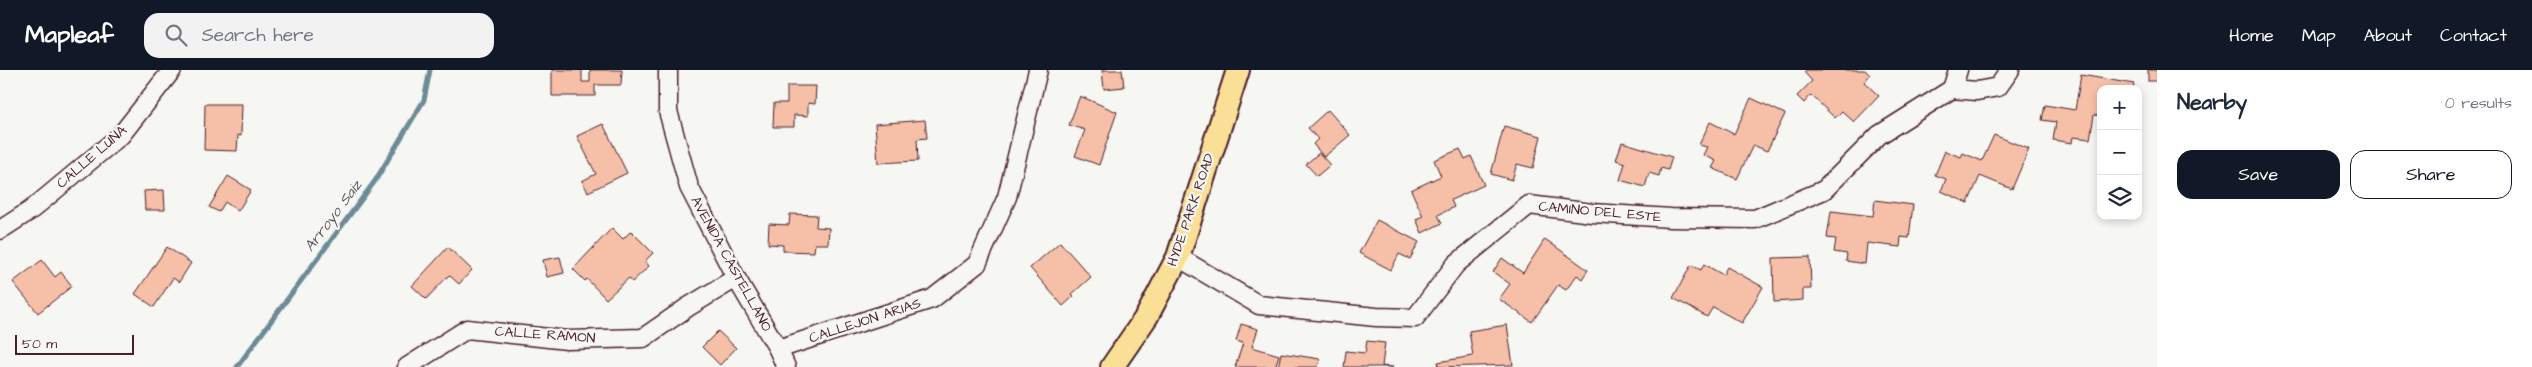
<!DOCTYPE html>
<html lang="en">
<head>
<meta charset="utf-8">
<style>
	:root { --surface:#fff; --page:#f2f2f3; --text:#1f2937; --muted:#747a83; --line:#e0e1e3; --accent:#111827 }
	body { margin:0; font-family:"Architects Daughter",sans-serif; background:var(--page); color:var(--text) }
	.controls { position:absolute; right:15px; top:15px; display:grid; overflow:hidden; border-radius:10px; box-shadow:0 2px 8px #0003 }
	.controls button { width:45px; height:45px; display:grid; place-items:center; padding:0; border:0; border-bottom:1px solid var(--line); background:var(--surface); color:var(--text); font:25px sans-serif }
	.scale { position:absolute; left:15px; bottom:12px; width:119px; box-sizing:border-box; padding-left:5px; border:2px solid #4a1f2b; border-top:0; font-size:14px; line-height:18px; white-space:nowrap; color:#4a1f2b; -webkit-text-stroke:4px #f6f6f2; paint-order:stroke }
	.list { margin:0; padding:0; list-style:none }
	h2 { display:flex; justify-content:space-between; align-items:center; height:65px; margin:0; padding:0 20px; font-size:21px }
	h2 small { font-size:16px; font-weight:400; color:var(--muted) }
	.actions { display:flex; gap:10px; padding:15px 20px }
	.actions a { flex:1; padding:11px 0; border:1px solid var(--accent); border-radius:15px; text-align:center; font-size:18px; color:var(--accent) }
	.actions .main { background:var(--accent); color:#fff }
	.icon { flex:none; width:28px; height:28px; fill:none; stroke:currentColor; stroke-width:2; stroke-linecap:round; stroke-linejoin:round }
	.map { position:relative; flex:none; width:2157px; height:297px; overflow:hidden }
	header { display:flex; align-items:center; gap:30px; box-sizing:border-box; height:70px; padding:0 25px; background:var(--accent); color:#fff }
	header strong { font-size:24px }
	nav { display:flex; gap:28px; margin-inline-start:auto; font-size:18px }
	.search { width:350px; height:45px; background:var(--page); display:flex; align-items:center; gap:12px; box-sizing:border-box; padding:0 18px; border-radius:15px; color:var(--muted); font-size:19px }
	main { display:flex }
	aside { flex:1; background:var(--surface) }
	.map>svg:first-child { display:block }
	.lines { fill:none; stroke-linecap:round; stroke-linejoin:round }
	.stream { stroke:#6c8b97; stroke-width:5 }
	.building { fill:#f5c0a7; stroke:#4a1f2b }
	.minor-casing { stroke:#4a1f2b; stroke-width:21 }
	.major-casing { stroke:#4a1f2b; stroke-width:26 }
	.minor { stroke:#f6f6f2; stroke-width:18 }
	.major { stroke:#fadf96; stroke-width:22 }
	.labels { text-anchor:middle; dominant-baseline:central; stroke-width:4.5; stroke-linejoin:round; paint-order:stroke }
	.street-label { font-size:14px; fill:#4a1f2b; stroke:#f6f6f2 }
	.water-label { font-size:15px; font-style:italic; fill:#5b5561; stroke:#f6f6f2 }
</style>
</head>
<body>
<header>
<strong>Mapleaf</strong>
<div class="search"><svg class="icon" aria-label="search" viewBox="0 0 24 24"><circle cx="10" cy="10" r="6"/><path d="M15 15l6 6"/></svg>Search here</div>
<nav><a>Home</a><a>Map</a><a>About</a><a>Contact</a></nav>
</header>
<main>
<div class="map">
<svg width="2157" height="297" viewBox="0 0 2157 297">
	<rect width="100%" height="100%" fill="#f6f6f2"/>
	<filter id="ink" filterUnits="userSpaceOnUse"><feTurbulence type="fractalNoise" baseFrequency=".02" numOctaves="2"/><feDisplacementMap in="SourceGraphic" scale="10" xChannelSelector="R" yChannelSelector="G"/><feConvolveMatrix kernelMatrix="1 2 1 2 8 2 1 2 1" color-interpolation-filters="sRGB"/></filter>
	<g filter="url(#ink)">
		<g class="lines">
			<polyline class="stream" points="237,297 375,111 424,30 430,0"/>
		</g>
		<g class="building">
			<polygon points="552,0 582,0 582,12 590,12 590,0 622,0 621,15 595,15 595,26 552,26"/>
			<polygon points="1102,0 1122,0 1124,17 1104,19"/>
			<polygon points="1806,0 1865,0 1870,5 1864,12 1879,26 1854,52 1842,41 1835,48 1811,25 1804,33 1797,26 1812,11 1804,2"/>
			<rect x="2148" y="0" width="9" height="11"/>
			<polygon points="2081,5 2134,14 2133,19 2101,19 2101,46 2094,45 2090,69 2073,67 2072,73 2053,70 2056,52 2042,50 2045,35 2075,40"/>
			<polygon points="787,16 816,16 815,34 808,33 808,46 794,45 794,57 773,57 774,33 787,33"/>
			<polygon points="1080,26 1117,42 1099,95 1075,86 1085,60 1069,55"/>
			<polygon points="1751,28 1785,44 1767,81 1753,75 1737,109 1712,98 1716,91 1703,85 1707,77 1699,75 1710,52 1734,64"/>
			<polygon points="205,34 242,34 241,66 238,65 237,81 204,80"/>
			<polygon points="1328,40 1350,65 1324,87 1313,74 1318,69 1308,58"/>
			<polygon points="925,50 927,68 917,69 918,91 878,93 875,54"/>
			<polygon points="603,54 627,103 588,122 582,111 596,104 577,66"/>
			<polygon points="1504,56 1541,66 1533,98 1517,94 1512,110 1491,104"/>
			<polygon points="1994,65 2029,79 2012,119 1980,106 1968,133 1941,121 1946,109 1935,105 1945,81 1961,87 1963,83 1982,91"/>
			<polygon points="1622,72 1672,87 1668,100 1661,98 1659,106 1649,103 1645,117 1620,110 1625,93 1616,90"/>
			<polygon points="1460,79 1465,89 1471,86 1484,115 1451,130 1454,137 1438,145 1442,153 1422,163 1416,149 1423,146 1411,120 1441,106 1434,90"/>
			<polygon points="1319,83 1330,95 1317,106 1306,94"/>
			<polygon points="228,106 251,120 238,141 225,132 219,142 209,137"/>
			<polygon points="164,120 165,140 145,140 144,121"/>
			<polygon points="1875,130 1913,135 1909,168 1901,167 1900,177 1867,173 1865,194 1846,191 1847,184 1834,182 1836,169 1827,168 1831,141 1873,146"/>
			<polygon points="790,144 817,145 816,157 829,158 828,174 815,174 814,182 783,181 783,175 768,174 769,154 789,155"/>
			<polygon points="1377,150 1419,172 1410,189 1399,184 1391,200 1359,183"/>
			<polygon points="612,158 623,169 631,161 653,183 645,191 649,196 632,212 629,208 606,229 587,209 585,211 573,199"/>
			<polygon points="1545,169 1588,200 1582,209 1577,205 1566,220 1558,215 1532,252 1499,229 1510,214 1493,202 1502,188 1523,203"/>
			<polygon points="1060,172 1091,207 1072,224 1074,226 1063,236 1030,198"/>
			<polygon points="167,177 191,193 179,212 173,208 154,237 135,224"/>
			<polygon points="448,177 472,200 459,214 449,205 426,229 412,216"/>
			<polygon points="560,187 564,203 547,207 543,190"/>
			<polygon points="1810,187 1811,219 1803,219 1803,230 1774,232 1773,188"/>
			<polygon points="42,190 55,207 61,202 72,216 38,243 13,212"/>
			<polygon points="1704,194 1723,205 1727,197 1763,217 1742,253 1713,237 1707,247 1673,228 1691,195 1701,200"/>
			<polygon points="1241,254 1258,259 1252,277 1279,285 1275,297 1235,297 1243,273 1236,271"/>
			<polygon points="1507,255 1513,295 1439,297 1438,292 1473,286 1469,261"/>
			<polygon points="718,261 736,278 720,295 702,277"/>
			<polygon points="1367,271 1385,273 1382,296 1393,297 1344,297 1346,281 1365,283"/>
			<polygon points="1281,283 1320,289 1318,297 1278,297"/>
		</g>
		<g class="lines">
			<g class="minor-casing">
				<g id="minor">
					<polyline points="668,0 668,41 689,117 736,208 778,279 786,297"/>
					<polyline points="1952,19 1958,0"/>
					<polyline points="0,160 31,140 121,65 172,0"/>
					<polyline points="1178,187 1259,235 1376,247 1415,248 1456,194 1529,135 1592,143 1671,148 1755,149 1824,120 1879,65 1952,19 1977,21 1998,17 2010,0"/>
					<polyline points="778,279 932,229 977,194 1007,127 1038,0"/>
					<polyline points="407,297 467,259 567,270 643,268 688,237 736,208"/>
				</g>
			</g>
			<g class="major-casing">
				<polyline id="major" points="1112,297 1147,246 1178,187 1238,0"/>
			</g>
			<use href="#minor" class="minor"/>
			<use href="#major" class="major"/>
		</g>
	</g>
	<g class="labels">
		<g class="street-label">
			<text transform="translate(92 87) rotate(-41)">CALLE LUNA</text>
			<text transform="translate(1191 140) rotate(-71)">HYDE PARK ROAD</text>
			<text transform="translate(1600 142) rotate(5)">CAMINO DEL ESTE</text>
			<text transform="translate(731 194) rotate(61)">AVENIDA CASTELLANO</text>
			<text transform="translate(865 251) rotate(-18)">CALLEJON ARIAS</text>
			<text transform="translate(545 265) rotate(4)">CALLE RAMON</text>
		</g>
		<g class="water-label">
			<text transform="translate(333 146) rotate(-53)">Arroyo Saiz</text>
		</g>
	</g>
</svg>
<div class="controls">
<button>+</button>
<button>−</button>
<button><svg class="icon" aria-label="layers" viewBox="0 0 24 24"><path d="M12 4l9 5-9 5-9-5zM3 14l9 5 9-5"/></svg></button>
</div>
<div class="scale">50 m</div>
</div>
<aside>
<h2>Nearby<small>0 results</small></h2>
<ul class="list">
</ul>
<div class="actions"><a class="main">Save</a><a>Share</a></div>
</aside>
</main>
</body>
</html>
